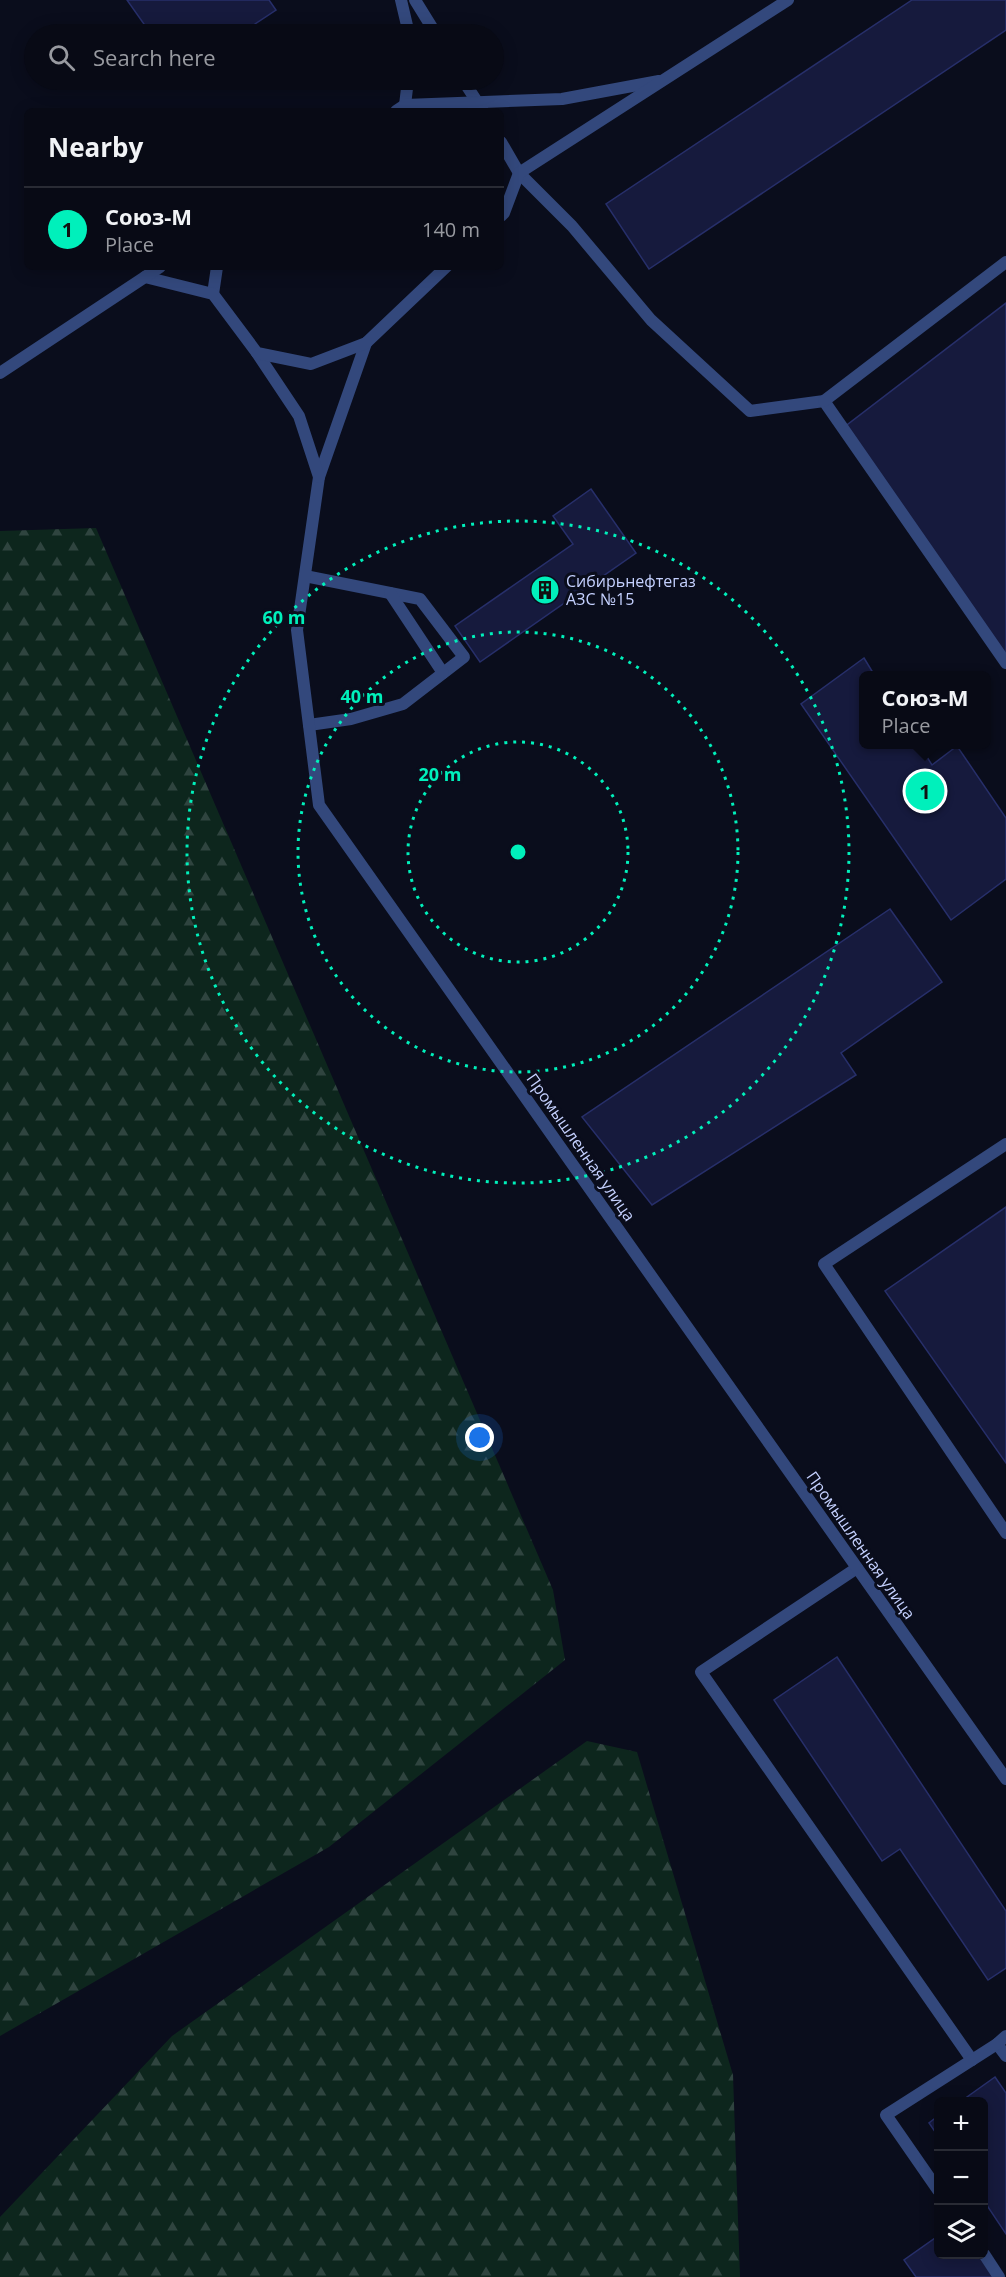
<!DOCTYPE html>
<html lang="en">
<head>
<meta charset="utf-8">
<style>
	:root { --surface:#080a15; --page:#11131e; --text:#f1f3f6; --muted:#989aa0; --line:#292b34; --accent:#00f0bb }
	body { margin:0; font-family:"Open Sans",sans-serif; background:var(--page); color:var(--text) }
	.controls { position:absolute; right:18px; bottom:18px; display:grid; overflow:hidden; border-radius:9px; box-shadow:0 3px 15px #0003 }
	.controls button { width:54px; height:54px; display:grid; place-items:center; padding:0; border:0; border-bottom:2px solid var(--line); background:var(--surface); color:var(--text); font:30px sans-serif }
	.you { position:absolute; left:480px; top:1438px; width:21px; height:21px; margin:-15px; border:4px solid #fff; border-radius:50%; background:#1a73e8; box-shadow:0 0 0 9px #1a73e833 }
	.badge { display:grid; place-items:center; width:39px; height:39px; border-radius:50%; background:var(--accent); color:#111; font-size:20px; font-weight:700 }
	.pin { position:absolute; translate:-50% -50%; border:3px solid #fff; box-shadow:0 2px 6px #0006 }
	.popup { position:absolute; left:859px; top:671px; width:132px; height:78px; box-sizing:border-box; display:grid; place-content:center; border-radius:9px; background:var(--surface); filter:drop-shadow(0 2px 4px #0005); font-size:20px; white-space:nowrap; color:var(--muted) }
	.popup b { font-size:22px; color:var(--text) }
	.popup::after { content:''; position:absolute; left:50%; top:100%; margin-left:-12px; border:12px solid transparent; border-top-color:var(--surface) }
	.list { margin:0; padding:0; list-style:none }
	h2 { display:flex; justify-content:space-between; align-items:center; height:78px; margin:0; padding:0 24px; font-size:26px }
	h2 small { font-size:20px; font-weight:400; color:var(--muted) }
	.list li { display:grid; grid-template-columns:39px 1fr auto; gap:18px; align-items:center; box-sizing:border-box; height:84px; padding:0 24px; border-top:2px solid var(--line) }
	.list b { display:block; font-size:22px; white-space:nowrap }
	.list p { margin:0; font-size:20px; white-space:nowrap; color:var(--muted) }
	.list em { font-size:20px; font-style:normal; color:var(--muted) }
	.icon { flex:none; width:33px; height:33px; fill:none; stroke:currentColor; stroke-width:2; stroke-linecap:round; stroke-linejoin:round }
	.map { position:relative; flex:none; width:1006px; height:2277px; overflow:hidden }
	.search { position:absolute; background:var(--surface); box-shadow:0 3px 15px #0003; left:24px; top:24px; width:480px; height:66px; display:flex; align-items:center; gap:15px; box-sizing:border-box; padding:0 21px; border-radius:33px; color:var(--muted); font-size:22px }
	.panel { position:absolute; background:var(--surface); box-shadow:0 3px 15px #0003; left:24px; top:108px; width:480px; height:162px; border-radius:9px }
	.map>svg:first-child { display:block }
	.forest { fill:url(#forest-firs) }
	.building { fill:#161a3d; stroke:#272f6a; stroke-width:1.5 }
	.lines { fill:none; stroke-linecap:round; stroke-linejoin:round }
	.service { stroke:#33487c; stroke-width:12 }
	.minor { stroke:#33487c; stroke-width:12 }
	.tertiary { stroke:#33487c; stroke-width:12 }
	.ring { fill:none; stroke:#00f0bb; stroke-width:3; stroke-dasharray:3 6 }
	.labels { text-anchor:middle; dominant-baseline:central; stroke-width:6; stroke-linejoin:round; paint-order:stroke }
	.poi-label { font-size:16px; fill:#c5d1ff; stroke:#0a0d1c; text-anchor:start }
	.street-label { font-size:16px; fill:#c5d1ff; stroke:#0a0d1c }
	.centre { fill:#00f0bb; stroke:#0a0d1c; stroke-width:3 }
	.ring-label { font-size:18px; text-anchor:middle; font-weight:bold; fill:#00f0bb; stroke:#0a0d1c; stroke-width:6; stroke-linejoin:round; paint-order:stroke }
</style>
</head>
<body>
<div class="map">
<svg width="1006" height="2277" viewBox="0 0 1006 2277">
	<defs>
		<pattern id="forest-firs" width="22" height="20" patternUnits="userSpaceOnUse" patternTransform="scale(1.5)"><rect width="22" height="20" fill="#0d261d"/><path d="M5 1l3.5 6h-7zM16 11l3.5 6h-7z" fill="#2f443f"/></pattern>
	</defs>
	<rect width="100%" height="100%" fill="#0a0d1c"/>
	<g class="forest">
		<polygon points="96,528 553,1590 565,1660 329,1847 0,2036 0,531"/>
		<polygon points="587,1741 637,1752 733,2075 740,2277 0,2277 0,2217 172,2036"/>
	</g>
	<g class="building">
		<polygon points="127,0 269,0 276,10 240,34 151,34"/>
		<polygon points="912,0 1006,0 1006,30 649,269 606,204"/>
		<polygon points="1006,303 1006,663 843,428"/>
		<polygon points="591,489 636,553 480,662 455,626 573,544 553,516"/>
		<polygon points="864,658 875,676 864,676 864,744 919,744 932,765 957,746 1006,818 1006,879 951,920 801,704"/>
		<polygon points="890,909 942,982 841,1053 856,1075 652,1205 582,1117"/>
		<polygon points="1006,1207 1006,1463 885,1291"/>
		<polygon points="837,1657 1006,1911 1006,1968 988,1980 900,1849 882,1861 774,1700"/>
		<polygon points="995,2077 1006,2093 1006,2234 984,2201 984,2102 960,2102"/>
		<polygon points="938,2116 938,2136 929,2123"/>
		<polygon points="938,2236 938,2254 978,2254 994,2277 916,2277 904,2260"/>
	</g>
	<g class="lines">
		<g class="service">
			<polyline points="519,173 572,226 651,320 750,411 824,401 1006,663"/>
			<polyline points="824,401 1006,262"/>
			<polyline points="305,576 420,599 464,657 403,704 351,719 309,725"/>
			<polyline points="390,593 443,673"/>
			<polyline points="1006,1144 824,1264 1006,1533"/>
			<polyline points="857,1568 701,1672 972,2060"/>
			<polyline points="997,2044 1006,2056"/>
			<polyline points="938,2190 886,2115 997,2044 1006,2036"/>
			<polyline points="984,2254 999,2277"/>
		</g>
		<g class="minor">
			<polyline points="401,0 409,34"/>
			<polyline points="415,0 436,34"/>
			<polyline points="463,80 483,111"/>
			<polyline points="405,105 408,80"/>
			<polyline points="501,142 519,173"/>
			<polyline points="213,294 217,267"/>
			<polyline points="366,343 319,477 297,630 319,805 1006,1779"/>
			<polyline points="257,353 299,416 319,477"/>
		</g>
		<g class="tertiary">
			<polyline points="396,111 405,105 562,99 659,81"/>
			<polyline points="501,216 504,213 519,173 788,0"/>
			<polyline points="145,277 213,294 257,353 311,364 366,343 446,267"/>
			<polyline points="0,373 160,267"/>
		</g>
	</g>
	<g class="ring">
		<circle cx="518" cy="852" r="110"/>
		<circle cx="518" cy="852" r="220"/>
		<circle cx="518" cy="852" r="331"/>
	</g>
	<defs>
		<g id="building-disc" transform="scale(1.5)"><circle r="9.5" fill="#00f0bb" stroke="#0a0d1c"/><path d="M-4-6H4V6H1V3H-1V6H-4ZM-2.5-4.3h1.7v1.8h-1.7ZM.8-4.3h1.7v1.8H.8ZM-2.5-1h1.7V.8h-1.7ZM.8-1h1.7V.8H.8Z" fill="#111"/></g>
	</defs>
	<g fill-rule="evenodd">
		<use href="#building-disc" x="545" y="590"/>
	</g>
	<g class="labels">
		<g class="poi-label">
			<text x="566" y="581">Сибирьнефтегаз<tspan x="566" dy="18">АЗС №15</tspan></text>
		</g>
		<g class="street-label">
			<text transform="translate(581 1147) rotate(55)">Промышленная улица</text>
			<text transform="translate(861 1545) rotate(55)">Промышленная улица</text>
		</g>
	</g>
	<circle cx="518" cy="852" r="9" class="centre"/>
	<g class="ring-label">
		<text x="284" y="624">60 m</text>
		<text x="362" y="703">40 m</text>
		<text x="440" y="781">20 m</text>
	</g>
</svg>
<div class="controls">
<button>+</button>
<button>−</button>
<button><svg class="icon" aria-label="layers" viewBox="0 0 24 24"><path d="M12 4l9 5-9 5-9-5zM3 14l9 5 9-5"/></svg></button>
</div>
<div class="you"></div>
<div class="pin badge" style="left:925px;top:791px">1</div>
<div class="popup"><b>Союз-М</b>Place</div>
<div class="search"><svg class="icon" aria-label="search" viewBox="0 0 24 24"><circle cx="10" cy="10" r="6"/><path d="M15 15l6 6"/></svg>Search here</div>
<section class="panel">
<h2>Nearby<small></small></h2>
<ul class="list">
<li><span class="badge">1</span><div><b>Союз-М</b><p>Place</p></div><em>140 m</em></li>
</ul>
</section>
</div>
</body>
</html>
